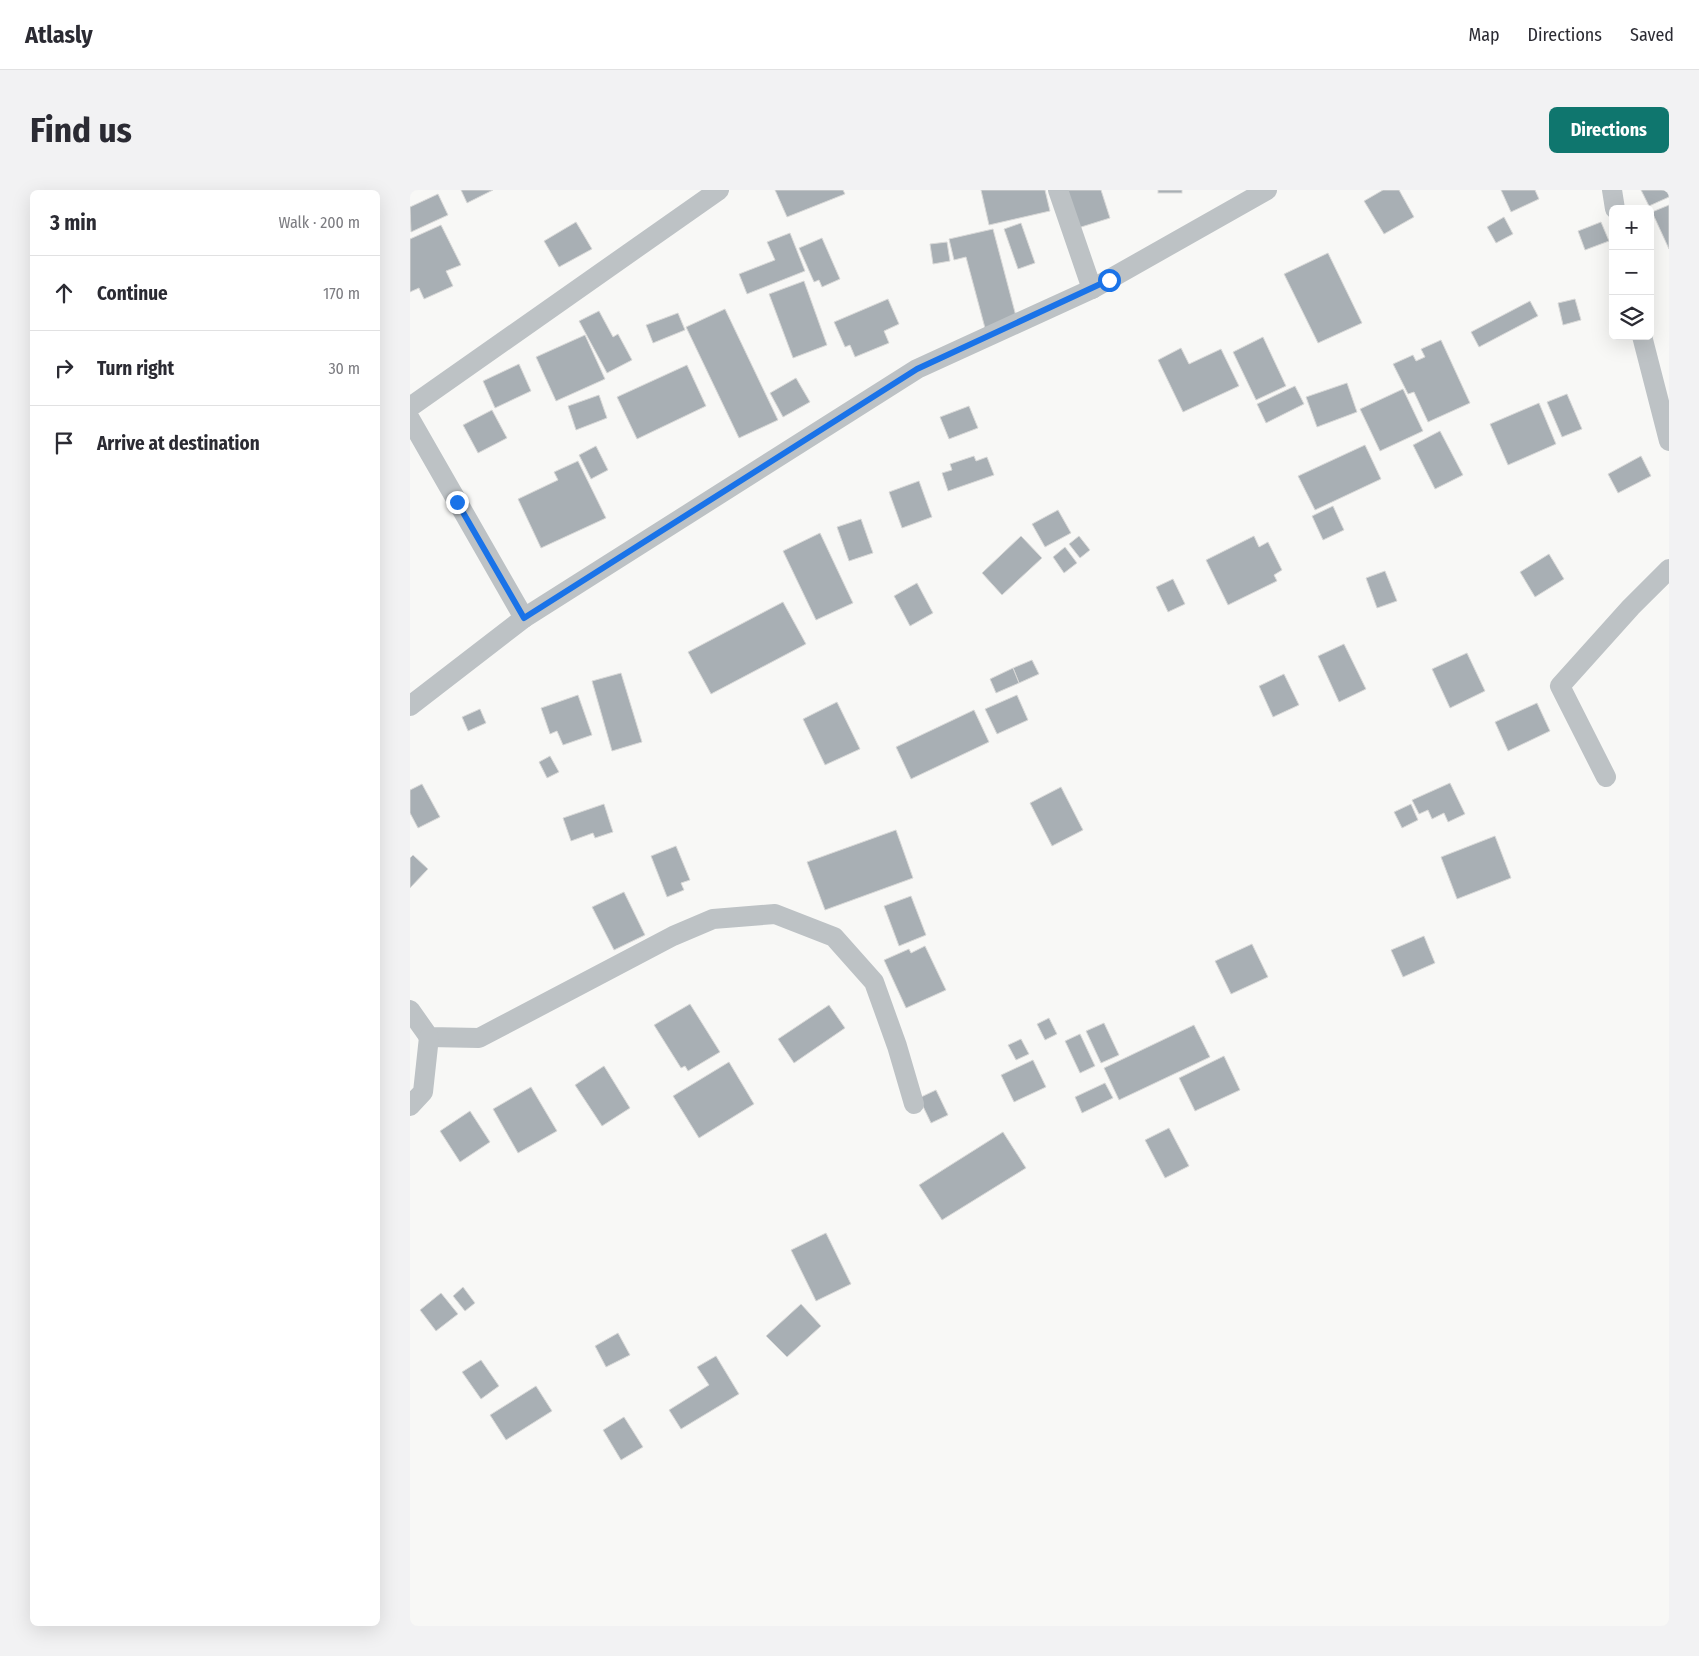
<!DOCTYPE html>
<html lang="en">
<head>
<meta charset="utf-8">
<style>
	:root { --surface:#fff; --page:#f2f2f3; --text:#2b2b33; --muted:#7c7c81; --line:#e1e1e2; --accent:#0f766e }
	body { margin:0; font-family:"Fira Sans Condensed",sans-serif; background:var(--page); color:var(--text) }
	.controls { position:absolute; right:15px; top:15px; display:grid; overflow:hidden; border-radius:8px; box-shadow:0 5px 20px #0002 }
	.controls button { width:45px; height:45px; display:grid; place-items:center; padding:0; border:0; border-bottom:1px solid var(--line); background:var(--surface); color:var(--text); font:25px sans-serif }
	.stop { position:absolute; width:15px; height:15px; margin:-11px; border:4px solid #1a73e8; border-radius:50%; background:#fff }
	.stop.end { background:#1a73e8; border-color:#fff; box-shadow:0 1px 5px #0008 }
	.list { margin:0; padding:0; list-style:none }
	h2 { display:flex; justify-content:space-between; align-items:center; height:65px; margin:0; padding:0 20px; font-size:21px }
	h2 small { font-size:16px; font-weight:400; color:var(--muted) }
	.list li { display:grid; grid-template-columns:32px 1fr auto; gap:15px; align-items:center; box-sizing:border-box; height:75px; padding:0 20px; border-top:1px solid var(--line) }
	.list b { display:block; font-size:19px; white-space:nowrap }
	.list em { font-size:16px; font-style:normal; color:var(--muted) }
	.icon { flex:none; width:28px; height:28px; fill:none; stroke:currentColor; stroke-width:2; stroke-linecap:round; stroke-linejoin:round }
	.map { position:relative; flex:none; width:1259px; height:1436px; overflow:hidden; border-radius:8px }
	header { display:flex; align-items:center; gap:30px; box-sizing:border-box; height:70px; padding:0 25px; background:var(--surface); border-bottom:1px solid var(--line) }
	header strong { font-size:24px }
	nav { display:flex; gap:28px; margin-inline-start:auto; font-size:18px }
	.intro { display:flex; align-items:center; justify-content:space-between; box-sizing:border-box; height:120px; padding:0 30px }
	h1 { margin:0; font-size:35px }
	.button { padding:12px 22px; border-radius:8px; background:var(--accent); color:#fff; font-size:18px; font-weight:700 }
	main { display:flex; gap:30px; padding:0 30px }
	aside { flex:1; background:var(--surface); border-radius:8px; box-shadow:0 5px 20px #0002 }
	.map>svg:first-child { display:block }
	.building { fill:#a8afb4; stroke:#d9d9d8 }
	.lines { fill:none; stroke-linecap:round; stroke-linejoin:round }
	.street { stroke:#bdc2c5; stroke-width:20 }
	.route { stroke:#1a73e8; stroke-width:6 }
</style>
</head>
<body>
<header>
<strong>Atlasly</strong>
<nav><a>Map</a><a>Directions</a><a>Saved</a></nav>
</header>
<div class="intro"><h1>Find us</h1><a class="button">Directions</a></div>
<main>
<aside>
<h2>3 min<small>Walk · 200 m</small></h2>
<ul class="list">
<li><svg class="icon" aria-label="ahead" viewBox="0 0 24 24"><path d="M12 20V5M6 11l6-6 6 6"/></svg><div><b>Continue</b></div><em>170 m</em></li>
<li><svg class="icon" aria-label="right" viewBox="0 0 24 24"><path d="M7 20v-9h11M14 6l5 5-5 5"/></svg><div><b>Turn right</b></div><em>30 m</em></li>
<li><svg class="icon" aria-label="arrive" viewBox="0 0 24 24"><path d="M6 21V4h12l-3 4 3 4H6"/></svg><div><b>Arrive at destination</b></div></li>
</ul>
</aside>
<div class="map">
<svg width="1259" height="1436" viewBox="0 0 1259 1436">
	<rect width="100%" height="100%" fill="#f8f8f6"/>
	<g class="building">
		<polygon points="51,0 83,0 57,13"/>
		<polygon points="365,0 433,0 435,4 377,27"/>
		<polygon points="571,0 635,0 640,21 579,35"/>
		<polygon points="655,0 691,0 700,28 668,38"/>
		<rect x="748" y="0" width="24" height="3"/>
		<polygon points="973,0 989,0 1004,27 974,44 954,11"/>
		<polygon points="1091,0 1125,0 1129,9 1101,22"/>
		<polygon points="1231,0 1259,0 1259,7 1239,16"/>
		<polygon points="28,4 38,25 1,42 0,17"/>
		<polygon points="1259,15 1259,59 1242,22"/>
		<polygon points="1094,27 1103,44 1086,53 1077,37"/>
		<polygon points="166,32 182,59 149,77 134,51"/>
		<polygon points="1191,32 1199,51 1175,60 1168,41"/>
		<polygon points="611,33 625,73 608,79 594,39"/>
		<polygon points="31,35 51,75 36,81 43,96 14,109 9,98 0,102 0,49"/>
		<polygon points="583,39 607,130 575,138 556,67 544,70 539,49"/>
		<polygon points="380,43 395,81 337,104 329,84 365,70 357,52"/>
		<polygon points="412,48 430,89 412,97 409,90 404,92 389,58"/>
		<polygon points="537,52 540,71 523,74 520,54"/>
		<polygon points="918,63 952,133 908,153 874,84"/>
		<polygon points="394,91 417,155 383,168 359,104"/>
		<polygon points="478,109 489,134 474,141 479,153 445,167 440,155 435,157 424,132"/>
		<polygon points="1165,109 1171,130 1153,135 1148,113"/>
		<polygon points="1120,111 1128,126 1069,157 1061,142"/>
		<polygon points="315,119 368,230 329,248 276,137"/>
		<polygon points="189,121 203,147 208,144 222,170 197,183 169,131"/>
		<polygon points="268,123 275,140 243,153 236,135"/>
		<polygon points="175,145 195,189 146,211 126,167"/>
		<polygon points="853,147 876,196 846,210 823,162"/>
		<polygon points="1031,150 1060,213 1018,232 1004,202 998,204 983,174 1003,165 1006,171 1015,167 1011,159"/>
		<polygon points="771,158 779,174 811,159 829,196 773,222 748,170"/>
		<polygon points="109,174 121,201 85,218 73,191"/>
		<polygon points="277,175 296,216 227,249 207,207"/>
		<polygon points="386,188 400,212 373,227 360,203"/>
		<polygon points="937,193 947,222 907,237 896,207"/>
		<polygon points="885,196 894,214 856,233 847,214"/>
		<polygon points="993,199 1013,241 970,261 950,219"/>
		<polygon points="1157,204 1172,239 1152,247 1137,212"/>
		<polygon points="189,205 197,228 166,240 158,216"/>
		<polygon points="1129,213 1146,254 1098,275 1080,234"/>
		<polygon points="559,216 568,238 539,249 530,227"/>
		<polygon points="82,220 97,248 68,263 53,235"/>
		<polygon points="1030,241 1053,285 1025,299 1003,255"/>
		<polygon points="955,255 971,289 905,320 888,286"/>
		<polygon points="186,256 198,280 181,289 169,265"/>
		<polygon points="564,266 566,271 577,267 584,285 538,301 532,283 542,280 540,274"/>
		<polygon points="1231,266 1241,286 1208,303 1198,284"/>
		<polygon points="168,271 196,328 131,358 108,309 148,290 144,282"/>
		<polygon points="509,291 522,327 492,338 479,302"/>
		<polygon points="923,316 934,340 913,350 902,326"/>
		<polygon points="648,320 661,343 635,357 622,334"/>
		<polygon points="451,329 463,363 439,371 427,337"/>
		<polygon points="410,343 443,413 406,430 373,361"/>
		<polygon points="611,346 632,368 592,405 572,383"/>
		<polygon points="669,346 680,360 670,368 659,354"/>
		<polygon points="844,346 849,357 858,352 872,380 864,385 867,391 818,415 796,370"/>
		<polygon points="655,357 667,373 654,383 643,367"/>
		<polygon points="1139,364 1154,389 1125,407 1110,382"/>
		<polygon points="975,381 987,411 967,418 956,388"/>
		<polygon points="763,389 775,414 758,422 746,397"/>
		<polygon points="507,393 523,423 500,436 484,406"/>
		<polygon points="373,412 396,454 301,504 278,462"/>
		<polygon points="934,454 956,499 929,512 908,466"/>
		<polygon points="1057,463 1075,501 1040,518 1022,479"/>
		<polygon points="622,470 629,484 609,493 603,478"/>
		<polygon points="603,478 609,493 586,503 580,489"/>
		<polygon points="211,483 232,552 202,561 182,491"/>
		<polygon points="874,484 889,515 863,527 849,496"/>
		<polygon points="168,505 182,545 153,555 147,541 140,544 131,518"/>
		<polygon points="607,505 618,530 587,544 575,519"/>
		<polygon points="427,512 450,559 415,575 393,529"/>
		<polygon points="1127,513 1140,541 1098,561 1085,532"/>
		<polygon points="70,519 76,533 58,541 52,527"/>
		<polygon points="564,520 579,552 501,589 486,557"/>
		<polygon points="140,566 149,582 137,588 129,572"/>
		<polygon points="1040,593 1055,624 1038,632 1034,623 1022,629 1018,620 1009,624 1002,610"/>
		<polygon points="12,594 30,627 8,638 0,623 0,600"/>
		<polygon points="651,597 673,640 642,656 620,613"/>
		<polygon points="194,614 203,642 185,648 183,643 161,651 153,628"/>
		<polygon points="1001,614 1008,630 992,638 984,622"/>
		<polygon points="486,640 503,688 415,720 397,672"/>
		<polygon points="1085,646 1101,688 1047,709 1031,667"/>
		<polygon points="266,656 280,690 271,693 274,700 257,707 241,666"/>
		<polygon points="3,665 18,679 0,698 0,668"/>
		<polygon points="214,702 235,745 204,760 182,717"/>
		<polygon points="501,706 516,745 489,756 474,716"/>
		<polygon points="1014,746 1025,773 993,787 981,760"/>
		<polygon points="842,754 858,787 821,804 805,771"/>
		<polygon points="515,756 536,800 496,818 474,770 499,759 501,763"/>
		<polygon points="280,814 310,862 278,881 275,876 271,878 244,835"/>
		<polygon points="419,815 435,838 384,873 368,849"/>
		<polygon points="639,828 647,844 635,850 627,834"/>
		<polygon points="694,833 709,865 691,873 676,841"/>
		<polygon points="784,835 800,867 709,910 694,878"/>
		<polygon points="670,844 685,876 670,883 655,851"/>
		<polygon points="611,849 619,864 606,870 598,855"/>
		<polygon points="814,866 830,900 785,921 769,888"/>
		<polygon points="623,870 636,897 604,912 591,885"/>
		<polygon points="319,872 344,914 289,948 263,906"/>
		<polygon points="194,876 220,918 192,936 165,895"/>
		<polygon points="695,893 703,908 672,923 665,907"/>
		<polygon points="121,897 147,941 108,963 83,919"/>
		<polygon points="526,900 538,925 521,933 509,908"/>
		<polygon points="60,921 80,952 50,972 30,941"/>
		<polygon points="759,938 779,976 755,988 735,950"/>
		<polygon points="593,942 616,978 532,1030 509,995"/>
		<polygon points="416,1043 441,1094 406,1111 381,1060"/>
		<polygon points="53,1097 65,1113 55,1121 43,1106"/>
		<polygon points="31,1103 48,1124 26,1141 10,1120"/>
		<polygon points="391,1114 411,1136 377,1167 356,1146"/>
		<polygon points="208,1143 220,1165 196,1177 185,1156"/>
		<polygon points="306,1166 329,1204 271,1239 259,1220 299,1195 287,1177"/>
		<polygon points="71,1170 89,1196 71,1209 52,1182"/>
		<polygon points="126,1196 142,1221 96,1250 80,1225"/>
		<polygon points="214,1227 233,1257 211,1270 193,1240"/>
	</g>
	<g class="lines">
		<g class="street">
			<polyline points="648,0 682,99"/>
			<polyline points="1202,0 1205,19"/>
			<polyline points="1232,146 1259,251"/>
			<polyline points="0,217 309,0"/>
			<polyline points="0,229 114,428 507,179 682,99 857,0"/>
			<polyline points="0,516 114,428"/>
			<polyline points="1196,587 1150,496 1221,417 1259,379"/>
			<polyline points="0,820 19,847 69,848 263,746 303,729 365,724 424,747 464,792 487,856 504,914"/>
			<polyline points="0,916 13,902 19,847"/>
		</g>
	</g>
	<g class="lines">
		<polyline class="route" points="47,312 114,428 507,179 699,90"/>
	</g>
</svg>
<div class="controls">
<button>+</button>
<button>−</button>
<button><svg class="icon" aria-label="layers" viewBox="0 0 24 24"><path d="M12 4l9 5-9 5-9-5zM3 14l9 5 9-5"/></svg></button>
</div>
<div class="stop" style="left:699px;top:90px"></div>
<div class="stop end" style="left:47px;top:312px"></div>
</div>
</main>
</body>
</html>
